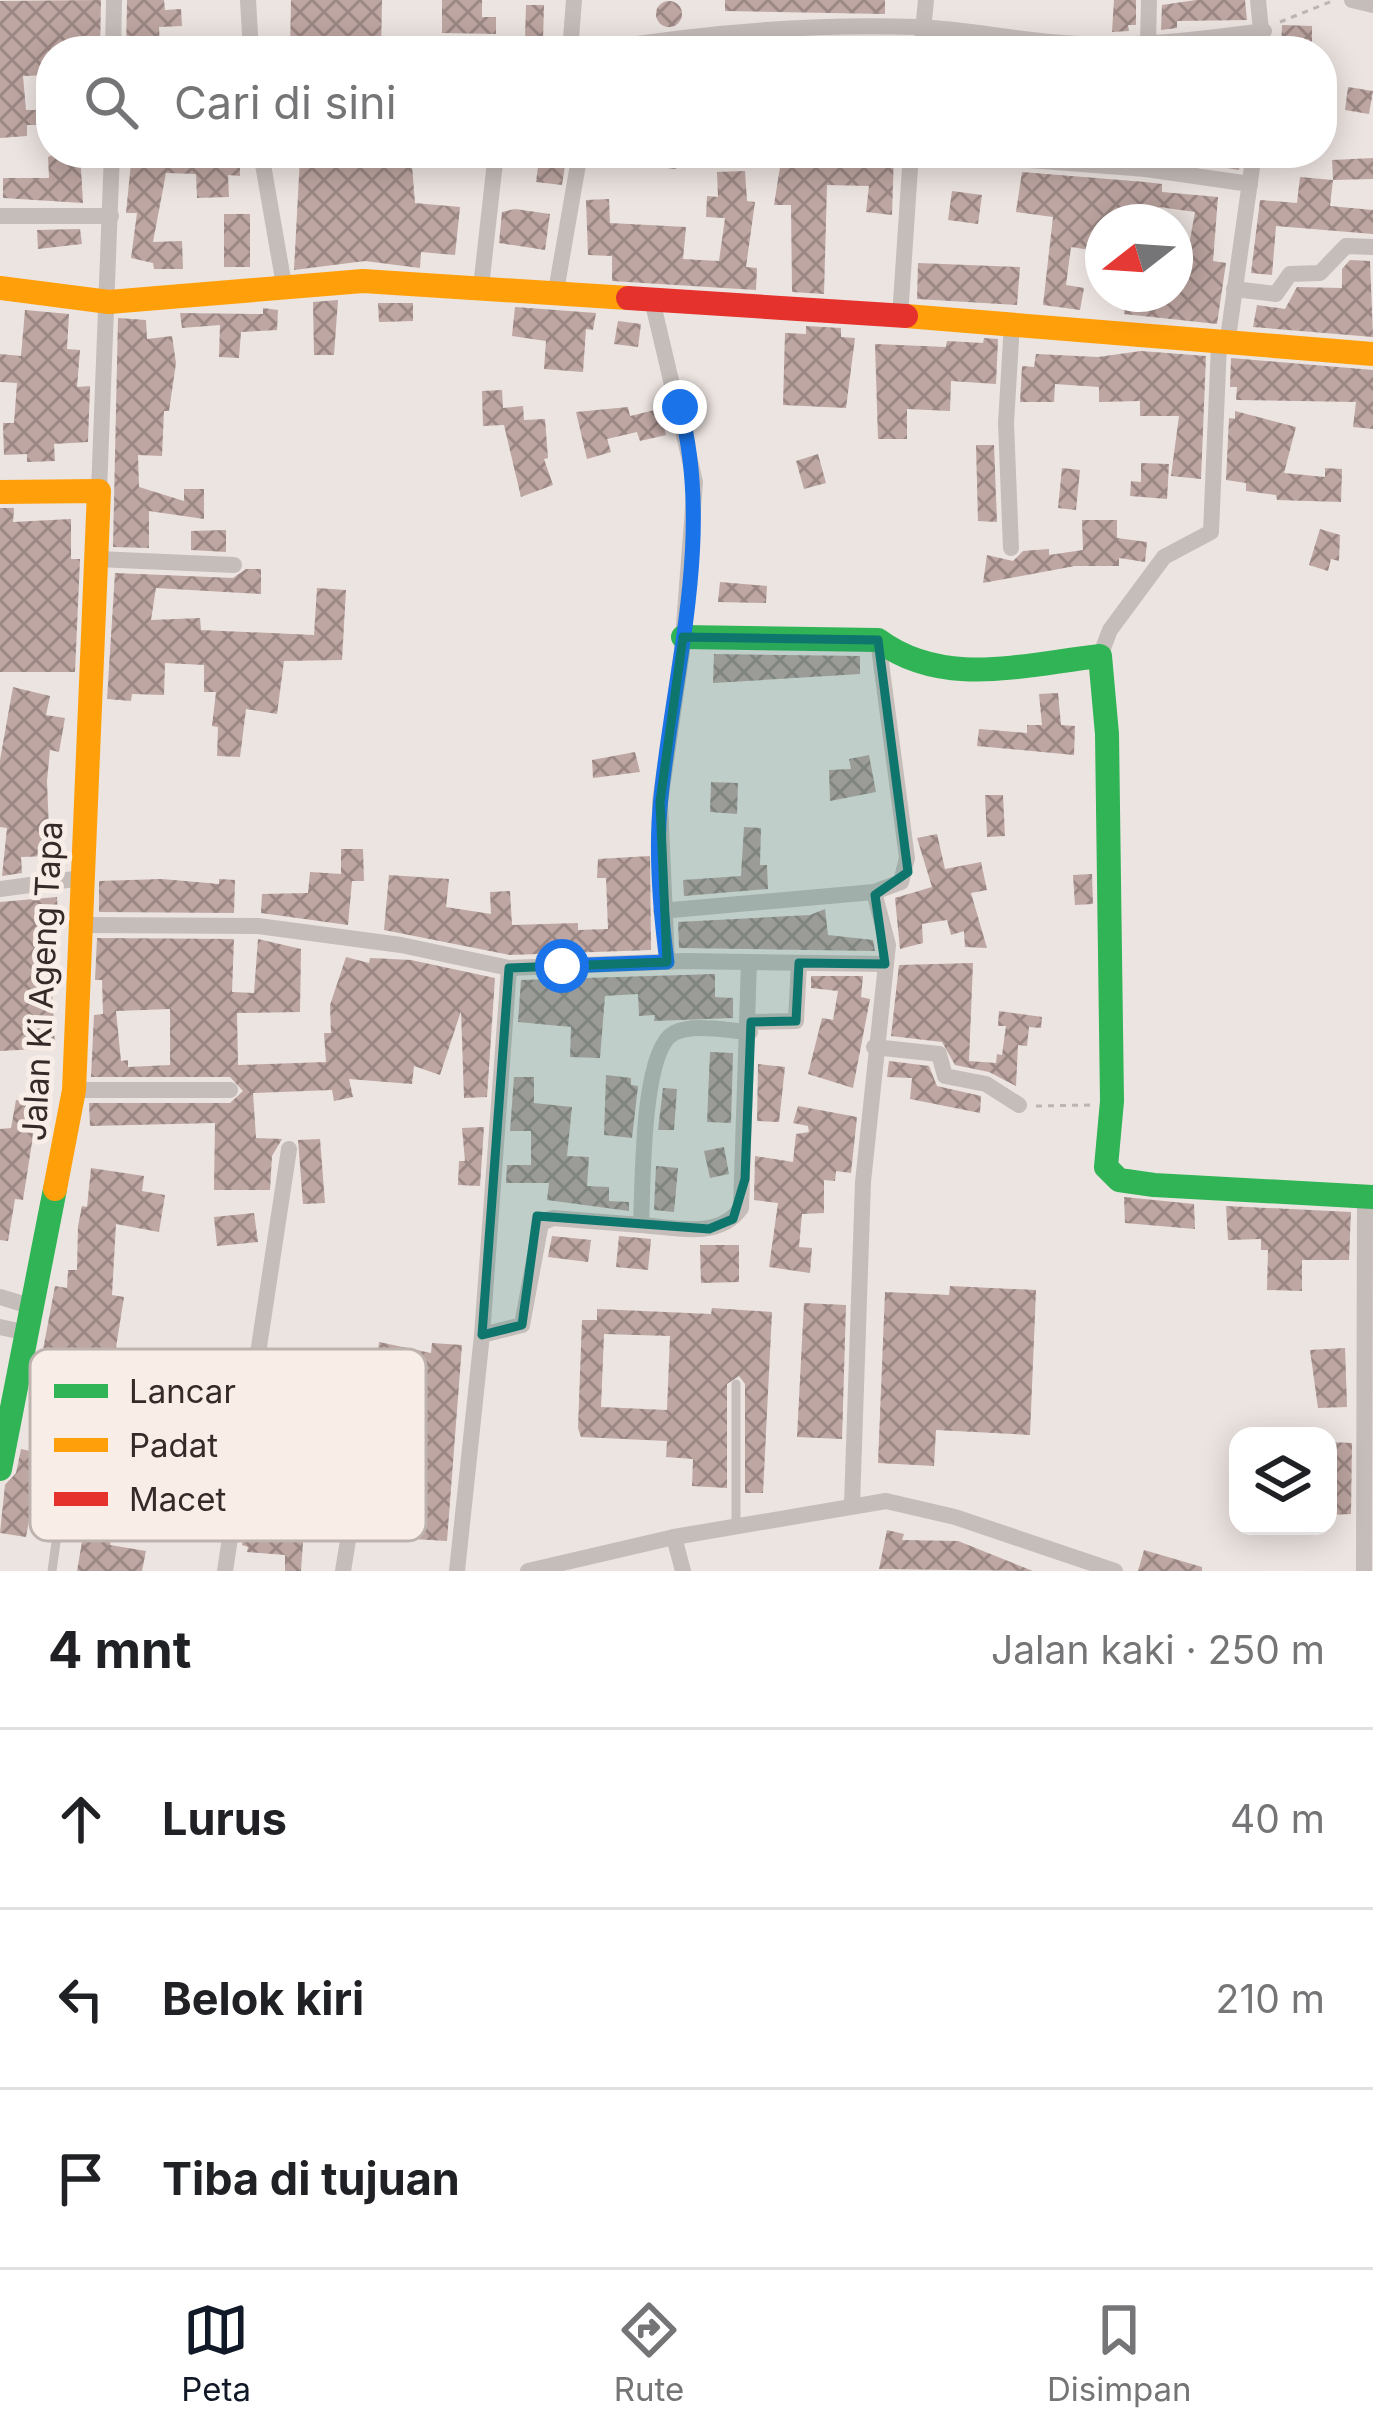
<!DOCTYPE html>
<html lang="id">
<head>
<meta charset="utf-8">
<style>
	:root { --surface:#fff; --page:#f2f2f2; --text:#202124; --muted:#757577; --line:#e0e0e0; --accent:#111827 }
	body { margin:0; font-family:Inter,sans-serif; background:var(--page); color:var(--text) }
	.controls { position:absolute; right:36px; bottom:36px; display:grid; overflow:hidden; border-radius:24px; box-shadow:0 6px 30px #0003 }
	.controls button { width:108px; height:108px; display:grid; place-items:center; padding:0; border:0; border-bottom:3px solid var(--line); background:var(--surface); color:var(--text); font:60px sans-serif }
	.compass { position:absolute; left:1085px; top:204px; width:108px; height:108px; border-radius:50%; background:var(--surface); box-shadow:0 6px 30px #0003; rotate:253deg }
	.stop { position:absolute; width:36px; height:36px; margin:-27px; border:9px solid #1a73e8; border-radius:50%; background:#fff }
	.stop.end { background:#1a73e8; border-color:#fff; box-shadow:0 3px 12px #0008 }
	.list { margin:0; padding:0; list-style:none }
	h2 { display:flex; justify-content:space-between; align-items:center; height:156px; margin:0; padding:0 48px; font-size:51px }
	h2 small { font-size:39px; font-weight:400; color:var(--muted) }
	.list li { display:grid; grid-template-columns:78px 1fr auto; gap:36px; align-items:center; box-sizing:border-box; height:180px; padding:0 48px; border-top:3px solid var(--line) }
	.list b { display:block; font-size:45px; white-space:nowrap }
	.list em { font-size:39px; font-style:normal; color:var(--muted) }
	.icon { flex:none; width:66px; height:66px; fill:none; stroke:currentColor; stroke-width:2; stroke-linecap:round; stroke-linejoin:round }
	.map { position:relative; flex:none; width:1373px; height:1571px; overflow:hidden }
	.search { position:absolute; background:var(--surface); box-shadow:0 6px 30px #0003; left:36px; right:36px; top:36px; height:132px; display:flex; align-items:center; gap:30px; box-sizing:border-box; padding:0 42px; border-radius:48px; color:var(--muted); font-size:45px }
	.sheet { height:696px; background:var(--surface) }
	nav { display:flex; justify-content:space-around; align-items:center; box-sizing:border-box; height:168px; border-top:3px solid var(--line); background:var(--surface); font-size:33px; color:var(--muted) }
	nav a { display:grid; justify-items:center; gap:6px }
	nav .on { color:var(--accent) }
	.map>svg:first-child { display:block }
	.building { fill:url(#building-cross-hatch); fill-rule:evenodd }
	.lines { fill:none; stroke-linecap:round; stroke-linejoin:round }
	.path { stroke:#bdb5b2; stroke-width:3; stroke-dasharray:6 6; stroke-linecap:butt }
	.lane { stroke:#c5bdb9; stroke-width:9 }
	.street { stroke:#c5bdb9; stroke-width:16 }
	.fast { stroke:#30b455; stroke-width:24 }
	.slow { stroke:#ff9f0a; stroke-width:24 }
	.jam { stroke:#e5322d; stroke-width:24 }
	.route { stroke:#1a73e8; stroke-width:15 }
	.marked { fill:#0f766e; fill-opacity:0.2; stroke:#0f766e; stroke-width:9; stroke-linejoin:round }
	.labels { text-anchor:middle; dominant-baseline:central; stroke-width:10; stroke-linejoin:round; paint-order:stroke }
	.street-label { font-size:33px; fill:#352a28; stroke:#f8eee7 }
	.key { fill:#f8eee7; stroke:#beb3ae; stroke-width:3 }
	.key-label { font-size:33px; fill:#352a28 }
</style>
</head>
<body>
<div class="map">
<svg width="1373" height="1571" viewBox="0 0 1373 1571">
	<defs>
		<pattern id="building-cross-hatch" width="8" height="8" patternUnits="userSpaceOnUse" patternTransform="scale(3)"><rect width="8" height="8" fill="#bea6a2"/><path d="M0 0l8 8M0 8l8-8" fill="none" stroke="#9b8784"/></pattern>
	</defs>
	<rect width="100%" height="100%" fill="#ece4e0"/>
	<g class="building">
		<polygon points="101,0 100,51 51,51 51,75 23,76 26,110 51,110 51,125 27,125 27,136 0,138 0,1"/>
		<polygon points="127,0 164,0 165,10 181,9 182,26 159,27 160,51 126,51"/>
		<polygon points="291,0 382,0 381,51 290,51"/>
		<polygon points="442,0 482,0 482,17 496,17 496,34 442,33"/>
		<polygon points="725,0 885,0 885,14 725,11"/>
		<polygon points="1114,0 1136,0 1136,25 1128,25 1129,31 1112,32"/>
		<polygon points="1196,0 1245,0 1247,20 1177,21 1177,28 1161,30 1162,5"/>
		<circle cx="669" cy="14" r="13"/>
		<polygon points="526,5 544,5 543,40 525,40"/>
		<polygon points="1282,25 1312,26 1312,51 1281,51"/>
		<polygon points="1348,87 1373,91 1369,114 1345,110"/>
		<polygon points="57,153 80,153 83,203 3,198 3,178 49,178 48,157"/>
		<polygon points="132,153 240,153 240,176 228,175 229,197 197,198 196,174 166,173 153,242 182,241 183,269 154,269 153,263 131,258 137,213 126,213"/>
		<polygon points="341,153 411,153 415,203 460,207 455,255 421,252 420,268 365,261 294,270 300,157"/>
		<polygon points="509,153 567,153 562,185 536,182 538,167 507,166"/>
		<polygon points="622,153 678,154 676,169 622,163"/>
		<polygon points="793,153 894,153 892,215 866,212 869,186 827,185 824,294 792,292 791,205 774,205 780,167 791,168"/>
		<polygon points="1205,153 1241,155 1239,170 1203,164"/>
		<polygon points="1373,158 1373,179 1333,180 1332,160"/>
		<polygon points="745,171 747,201 755,202 746,267 757,268 756,290 612,281 612,256 588,255 586,200 609,199 610,223 686,227 683,259 719,261 725,218 706,217 707,196 718,197 717,172"/>
		<polygon points="1022,172 1145,182 1162,184 1162,192 1218,197 1213,261 1226,263 1217,324 1124,314 1126,294 1175,294 1179,249 1188,251 1195,212 1159,207 1158,222 1103,217 1103,252 1071,247 1066,285 1084,288 1080,310 1043,305 1053,217 1016,212"/>
		<polygon points="1300,177 1333,180 1330,206 1373,210 1373,234 1276,226 1272,275 1251,273 1260,200 1297,203"/>
		<polygon points="952,191 982,195 978,224 948,220"/>
		<polygon points="515,209 550,214 545,250 499,243 502,212"/>
		<rect x="224" y="214" width="26" height="53"/>
		<polygon points="80,229 82,244 38,249 37,230"/>
		<polygon points="1350,260 1370,261 1373,337 1253,327 1257,305 1285,309 1297,287 1342,288 1342,269"/>
		<polygon points="918,263 1020,267 1017,305 917,299"/>
		<polygon points="338,300 334,355 314,355 313,302"/>
		<polygon points="378,303 413,303 413,321 379,322"/>
		<polygon points="515,307 596,313 593,330 586,329 583,372 544,369 546,341 512,336"/>
		<polygon points="263,308 278,310 277,330 241,332 239,358 219,357 220,325 182,328 180,313 263,314"/>
		<polygon points="25,310 69,314 67,349 80,350 77,387 90,386 88,442 54,444 55,461 27,462 27,454 4,455 3,423 14,423 17,383 0,382 0,354 21,356"/>
		<polygon points="118,318 146,320 147,339 172,336 176,363 169,411 164,411 162,456 138,455 139,487 184,501 184,489 204,489 204,519 149,511 149,548 113,547"/>
		<polygon points="618,321 641,324 638,347 614,344"/>
		<polygon points="806,326 841,328 841,337 855,338 846,408 783,405 785,333 806,334"/>
		<polygon points="984,338 998,339 996,384 951,381 950,411 907,409 907,439 878,439 875,344 946,347 947,341 983,343"/>
		<polygon points="1141,351 1206,356 1201,479 1171,476 1179,416 1140,416 1140,401 1099,402 1099,387 1055,384 1054,402 1020,402 1022,366 1034,367 1036,354 1098,357"/>
		<polygon points="1231,358 1373,370 1373,429 1353,427 1356,402 1236,400 1237,387 1230,387"/>
		<polygon points="502,390 503,408 523,406 524,420 545,419 548,458 544,459 553,485 521,497 504,425 483,426 482,391"/>
		<polygon points="628,407 630,416 659,409 666,435 640,441 637,432 607,439 611,452 587,459 576,412"/>
		<polygon points="1235,411 1296,427 1284,473 1325,477 1325,468 1342,469 1341,502 1277,500 1276,495 1246,491 1246,483 1226,480 1229,418 1235,419"/>
		<polygon points="976,445 994,445 997,522 978,521"/>
		<polygon points="818,454 826,483 804,489 796,461"/>
		<polygon points="1141,463 1169,464 1167,499 1130,496 1131,481 1141,482"/>
		<polygon points="1062,468 1080,470 1076,510 1058,508"/>
		<polygon points="0,508 14,508 13,522 71,519 71,559 80,559 75,672 0,672"/>
		<polygon points="1082,520 1117,520 1117,538 1147,542 1145,562 1119,558 1119,566 1075,566 983,583 987,555 1013,561 1023,551 1049,549 1049,555 1083,550"/>
		<polygon points="1320,529 1340,535 1339,561 1331,559 1328,571 1309,565"/>
		<polygon points="226,530 226,552 191,550 191,531"/>
		<polygon points="246,569 261,569 261,594 156,588 151,620 200,618 201,630 314,635 317,588 346,590 342,660 284,661 277,714 246,709 240,757 217,756 218,727 212,726 216,692 204,692 204,665 165,663 164,695 132,694 131,701 107,699 115,573 233,578"/>
		<polygon points="720,582 767,586 766,603 718,602"/>
		<polygon points="714,654 860,656 860,674 713,683"/>
		<polygon points="13,687 50,696 46,715 65,718 59,752 50,750 47,781 50,856 21,857 22,873 2,876 7,828 0,827 0,760"/>
		<polygon points="1058,693 1061,725 1075,726 1074,755 977,746 979,729 1027,733 1027,725 1042,725 1039,694"/>
		<polygon points="635,752 640,772 593,778 592,760"/>
		<polygon points="869,755 876,792 830,801 829,770 851,769 849,759"/>
		<polygon points="711,782 738,783 737,814 710,812"/>
		<polygon points="985,795 1003,795 1005,836 987,837"/>
		<polygon points="744,827 761,828 760,865 767,865 768,889 684,896 683,880 741,876"/>
		<polygon points="937,834 945,869 981,862 987,890 971,893 987,948 965,947 964,931 951,935 947,920 922,924 923,943 900,949 895,898 932,887 917,838"/>
		<polygon points="341,849 363,849 364,881 352,881 348,925 261,913 262,894 308,893 310,872 341,874"/>
		<polygon points="650,856 651,950 510,955 384,930 389,875 449,879 446,907 491,914 490,892 510,891 512,925 578,923 578,930 608,929 606,878 597,878 598,859"/>
		<polygon points="1092,874 1093,904 1075,905 1073,875"/>
		<polygon points="162,879 219,884 219,879 235,880 234,913 99,912 99,881"/>
		<polygon points="57,897 59,930 49,931 55,1048 0,1051 0,902"/>
		<polygon points="825,909 828,935 873,940 875,951 679,948 678,922 810,915"/>
		<path d="M97 938 234 939 232 992 254 993 258 939 301 949 300 1012 237 1013 238 1065 326 1062 324 1033H331L330 1005 346 957 369 963 370 958 411 960 495 978 487 1097 464 1098 461 1011 440 1075 414 1066 412 1084 349 1079 353 1097 334 1101 332 1090 253 1093 256 1138 282 1139 272 1156 270 1190H214L215 1123 90 1126 89 1103H230L243 1091 230 1077H91L94 1015 103 1014 102 980H95ZM170 1009V1065L128 1067V1060L121 1061 116 1011Z"/>
		<polygon points="973,963 969,1061 996,1063 997,1054 1002,1055 1006,1026 998,1026 999,1011 1042,1017 1041,1028 1029,1027 1027,1046 1018,1045 1016,1086 989,1072 955,1065 942,1042 891,1036 899,965"/>
		<polygon points="715,974 715,997 733,998 733,1018 654,1021 655,1015 639,1016 638,994 605,996 600,1058 570,1057 571,1027 518,1022 521,980"/>
		<polygon points="811,976 863,976 861,997 870,999 853,1088 808,1074 822,1018 833,1020 838,991 811,988"/>
		<polygon points="710,1052 733,1053 731,1123 707,1122"/>
		<polygon points="889,1061 929,1066 937,1086 981,1096 980,1113 910,1099 912,1078 887,1077"/>
		<polygon points="758,1064 785,1067 779,1122 757,1121"/>
		<polygon points="606,1075 631,1078 631,1085 638,1086 632,1138 604,1135"/>
		<polygon points="514,1077 534,1077 534,1103 572,1107 567,1156 589,1157 587,1186 609,1187 609,1201 629,1202 629,1211 547,1200 549,1183 506,1183 507,1165 531,1165 531,1131 510,1131"/>
		<polygon points="663,1088 677,1089 674,1130 658,1130"/>
		<polygon points="16,1100 38,1104 23,1200 15,1199 8,1241 0,1240 0,1129 11,1128"/>
		<polygon points="798,1106 857,1117 851,1173 836,1171 835,1181 824,1180 824,1213 802,1214 799,1247 812,1248 810,1273 769,1267 778,1203 754,1200 755,1156 793,1162 796,1134 809,1132 808,1126 793,1123"/>
		<polygon points="484,1127 480,1186 458,1185 459,1161 465,1161 462,1128"/>
		<polygon points="320,1139 325,1203 303,1204 298,1140"/>
		<polygon points="724,1147 729,1174 710,1178 704,1151"/>
		<polygon points="656,1166 678,1168 674,1212 654,1210"/>
		<polygon points="91,1168 144,1176 142,1191 165,1195 159,1232 116,1224 112,1295 124,1297 111,1379 55,1372 51,1395 35,1392 55,1286 67,1288 68,1270 77,1270 78,1226 82,1206 87,1207"/>
		<polygon points="1124,1197 1194,1204 1195,1229 1125,1223"/>
		<polygon points="1226,1206 1351,1212 1349,1260 1302,1260 1302,1291 1267,1290 1268,1250 1261,1250 1261,1239 1228,1240"/>
		<polygon points="254,1213 258,1242 217,1246 214,1217"/>
		<polygon points="552,1236 591,1240 588,1262 548,1257"/>
		<polygon points="619,1236 651,1239 648,1270 616,1267"/>
		<polygon points="700,1245 739,1245 739,1282 701,1283"/>
		<polygon points="950,1286 1036,1290 1030,1435 936,1430 934,1466 878,1463 885,1292 949,1295"/>
		<polygon points="804,1303 846,1305 842,1439 797,1437"/>
		<path d="M712 1308 772 1312 763 1493H745V1384L739 1376 727 1384V1488L692 1486 693 1459 666 1457 667 1441 581 1437 578 1428 582 1320H597V1309L711 1314ZM604 1334 670 1336 667 1410 601 1407Z"/>
		<polygon points="379,1342 431,1353 432,1343 462,1345 447,1541 362,1536 375,1457 369,1445"/>
		<polygon points="1345,1348 1347,1407 1318,1408 1310,1350"/>
		<polygon points="108,1406 139,1411 132,1458 122,1456 112,1483 153,1493 147,1524 115,1516 110,1545 146,1551 142,1571 77,1571 88,1507 63,1497 33,1499 26,1537 0,1533 5,1485 16,1473 21,1449 30,1451 37,1418 104,1431"/>
		<polygon points="1328,1442 1352,1443 1351,1514 1328,1515"/>
		<polygon points="283,1511 305,1513 301,1571 285,1571 285,1555 247,1552 248,1547 242,1545 246,1515 282,1522"/>
		<polygon points="887,1530 904,1534 902,1540 958,1541 1033,1571 879,1569"/>
		<polygon points="1144,1550 1202,1567 1202,1571 1138,1571"/>
	</g>
	<g class="lines">
		<g class="path">
			<polyline points="1280,22 1332,1"/>
			<polyline points="1036,1106 1092,1105"/>
		</g>
		<g class="lane">
			<polyline points="736,1526 736,1384"/>
			<polyline points="52,1571 61,1506"/>
		</g>
		<g class="street">
			<polyline points="248,0 251,51"/>
			<polyline points="1258,0 1263,51"/>
			<polyline points="1352,0 1373,5"/>
			<polyline points="1148,43 1149,0"/>
			<polyline points="113,51 114,0"/>
			<polyline points="570,51 574,0"/>
			<path d="M590 51C700 33 806 23 918 27 966 29 1015 40 1063 43 1130 48 1198 40 1264 31"/>
			<polyline points="921,51 926,0"/>
			<polyline points="261,153 284,285"/>
			<polyline points="940,153 1146,169 1250,184"/>
			<polyline points="1187,175 1189,153"/>
			<polyline points="0,216 111,216"/>
			<polyline points="481,287 496,153"/>
			<polyline points="1234,289 1276,294 1290,274 1320,273 1346,246 1373,247"/>
			<polyline points="556,291 580,153"/>
			<polyline points="652,300 695,482 682,651 660,802 667,962"/>
			<polyline points="900,317 911,153"/>
			<polyline points="1227,345 1254,153"/>
			<polyline points="99,491 112,153"/>
			<polyline points="1011,548 1006,423 1012,323"/>
			<polyline points="97,559 234,565"/>
			<polyline points="1100,656 1110,630 1164,557 1211,532 1219,344"/>
			<polyline points="0,889 82,878"/>
			<polyline points="661,911 874,892 901,882 907,858 878,640"/>
			<polyline points="81,925 258,926 401,945 509,968 685,961 885,964"/>
			<path d="M749 962 741 1208C719 1240 674 1227 641 1225 643 1187 641 1050 674 1033 694 1023 729 1031 750 1032"/>
			<polyline points="750,1022 796,1021 799,963"/>
			<polyline points="874,1047 939,1054 945,1076 986,1084 1019,1105"/>
			<polyline points="74,1090 230,1090"/>
			<polyline points="0,1297 33,1307"/>
			<polyline points="0,1327 28,1333"/>
			<polyline points="482,1335 522,1325 541,1223 553,1218 641,1225"/>
			<polyline points="852,1505 863,1182 888,945 874,892"/>
			<polyline points="674,1537 683,1571"/>
			<polyline points="225,1571 289,1149"/>
			<polyline points="343,1571 362,1455"/>
			<polyline points="457,1571 482,1335 509,968"/>
			<polyline points="528,1571 674,1537 886,1501 955,1517 1115,1571"/>
			<polyline points="1364,1571 1365,1197"/>
		</g>
		<g class="fast">
			<path d="M683 637 878 640C944 689 1025 664 1100 656L1107 734 1112 1101 1106 1167 1119 1180 1154 1185 1373 1197"/>
			<polyline points="0,1469 55,1189"/>
		</g>
		<g class="slow">
			<polyline points="0,288 109,302 363,281 628,298"/>
			<polyline points="906,316 1373,354"/>
			<polyline points="0,492 99,491 74,1090 55,1189"/>
		</g>
		<polyline class="jam" points="628,298 906,316"/>
	</g>
	<g class="lines">
		<path class="route" d="M562 966 667 962C660 909 655 851 661 797 674 669 714 534 680 407"/>
	</g>
	<path class="marked" d="M683 637 878 640 908 872 875 895 885 964 799 963 796 1021 751 1022 745 1179 733 1219 709 1229 537 1216 522 1325 482 1335 509 968 667 962 660 802Z"/>
	<g class="labels">
		<g class="street-label">
			<text transform="translate(42 981) rotate(-87)">Jalan Ki Ageng Tapa</text>
		</g>
	</g>
	<rect x="30" y="1349" width="396" height="192" rx="18" class="key"/>
	<rect x="54" y="1384" width="54" height="14" fill="#30b455"/>
	<rect x="54" y="1438" width="54" height="14" fill="#ff9f0a"/>
	<rect x="54" y="1492" width="54" height="14" fill="#e5322d"/>
	<g class="key-label">
		<text x="129" y="1403">Lancar</text>
		<text x="129" y="1457">Padat</text>
		<text x="129" y="1511">Macet</text>
	</g>
</svg>
<div class="controls">
<button><svg class="icon" aria-label="layers" viewBox="0 0 24 24"><path d="M12 4l9 5-9 5-9-5zM3 14l9 5 9-5"/></svg></button>
</div>
<svg class="compass" viewBox="-18 -18 36 36"><path d="M0-13l5 13h-10z" fill="#e53935"/><path d="M0 13l5-13h-10z" fill="#757577"/></svg>
<div class="stop" style="left:562px;top:966px"></div>
<div class="stop end" style="left:680px;top:407px"></div>
<div class="search"><svg class="icon" aria-label="search" viewBox="0 0 24 24"><circle cx="10" cy="10" r="6"/><path d="M15 15l6 6"/></svg>Cari di sini</div>
</div>
<section class="sheet">
<h2>4 mnt<small>Jalan kaki · 250 m</small></h2>
<ul class="list">
<li><svg class="icon" aria-label="ahead" viewBox="0 0 24 24"><path d="M12 20V5M6 11l6-6 6 6"/></svg><div><b>Lurus</b></div><em>40 m</em></li>
<li><svg class="icon" aria-label="left" viewBox="0 0 24 24"><path d="M17 20v-9H6M10 6l-5 5 5 5"/></svg><div><b>Belok kiri</b></div><em>210 m</em></li>
<li><svg class="icon" aria-label="arrive" viewBox="0 0 24 24"><path d="M6 21V4h12l-3 4 3 4H6"/></svg><div><b>Tiba di tujuan</b></div></li>
</ul>
</section>
<nav>
<a class="on"><svg class="icon" aria-label="map" viewBox="0 0 24 24"><path d="M3 6l6-2 6 2 6-2v14l-6 2-6-2-6 2zM9 4v14M15 6v14"/></svg>Peta</a>
<a><svg class="icon" aria-label="directions" viewBox="0 0 24 24"><path d="M12 3l9 9-9 9-9-9zM9 14v-3h6M13 9l2 2-2 2"/></svg>Rute</a>
<a><svg class="icon" aria-label="saved" viewBox="0 0 24 24"><path d="M7 4h10v16l-5-4-5 4z"/></svg>Disimpan</a>
</nav>
</body>
</html>
